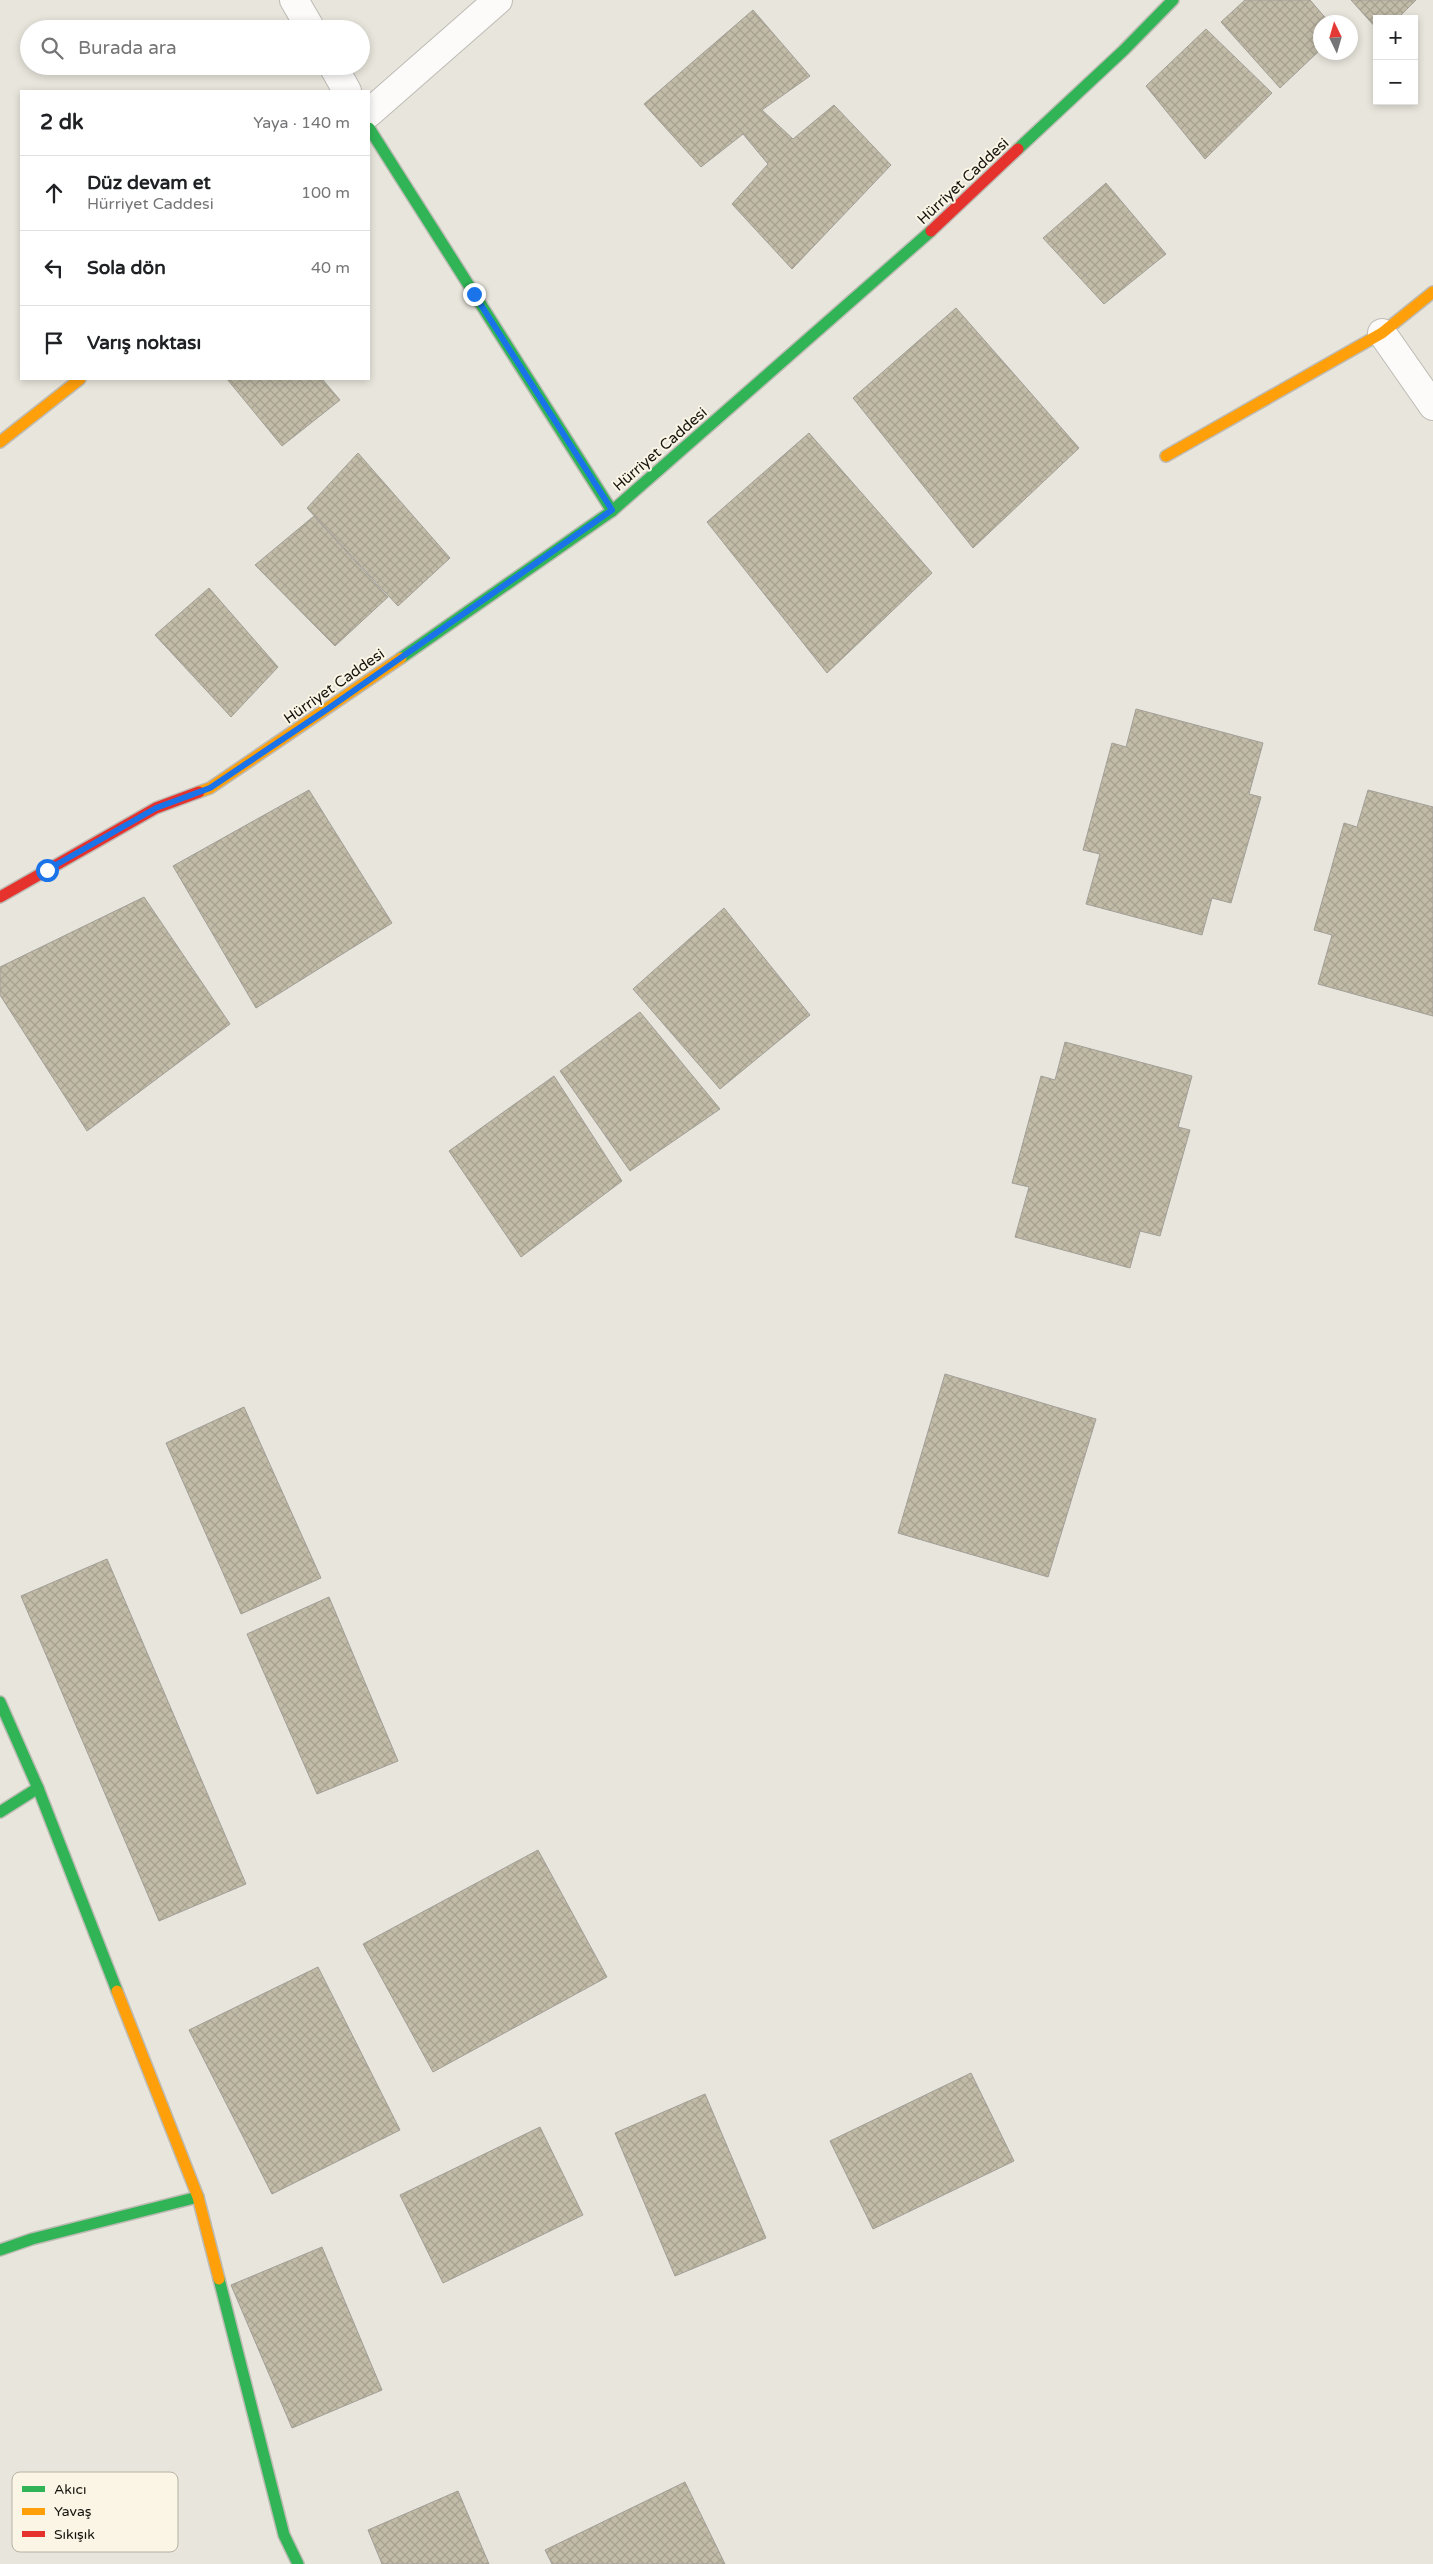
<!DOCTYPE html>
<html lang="tr">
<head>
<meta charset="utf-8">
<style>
	:root { --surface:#fff; --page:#f6f6f6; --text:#202124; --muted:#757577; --line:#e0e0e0 }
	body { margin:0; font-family:"Varela Round",sans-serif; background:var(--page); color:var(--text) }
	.controls { position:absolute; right:15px; top:15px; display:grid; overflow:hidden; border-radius:0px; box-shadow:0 2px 8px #0003 }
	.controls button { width:45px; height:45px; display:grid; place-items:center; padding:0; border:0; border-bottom:1px solid var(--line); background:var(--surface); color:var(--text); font:25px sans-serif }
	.compass { position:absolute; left:1313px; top:15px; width:45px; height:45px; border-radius:50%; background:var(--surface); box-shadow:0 2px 8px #0003; rotate:355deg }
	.stop { position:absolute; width:15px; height:15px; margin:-11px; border:4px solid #1a73e8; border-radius:50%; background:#fff }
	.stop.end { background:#1a73e8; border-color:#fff; box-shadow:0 1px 5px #0008 }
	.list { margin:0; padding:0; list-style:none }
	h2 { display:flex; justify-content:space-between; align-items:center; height:65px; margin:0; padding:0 20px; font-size:21px }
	h2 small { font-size:16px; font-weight:400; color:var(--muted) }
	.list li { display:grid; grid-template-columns:32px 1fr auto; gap:15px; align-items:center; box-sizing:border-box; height:75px; padding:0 20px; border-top:1px solid var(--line) }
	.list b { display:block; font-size:19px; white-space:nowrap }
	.list p { margin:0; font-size:16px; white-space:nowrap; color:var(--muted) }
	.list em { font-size:16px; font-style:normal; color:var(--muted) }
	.icon { flex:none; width:28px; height:28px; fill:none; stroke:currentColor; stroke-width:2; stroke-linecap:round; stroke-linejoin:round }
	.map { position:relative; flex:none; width:1433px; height:2564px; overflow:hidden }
	.search { position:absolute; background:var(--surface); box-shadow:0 2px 8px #0003; left:20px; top:20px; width:350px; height:55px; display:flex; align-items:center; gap:12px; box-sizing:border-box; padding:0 18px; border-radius:28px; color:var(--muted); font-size:19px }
	.panel { position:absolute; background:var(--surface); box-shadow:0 2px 8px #0003; left:20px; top:90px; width:350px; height:290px; border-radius:0px }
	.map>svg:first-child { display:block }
	.building { fill:url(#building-cross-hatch); stroke:#a19f98 }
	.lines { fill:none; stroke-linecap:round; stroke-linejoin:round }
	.street-casing { stroke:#bdbbb4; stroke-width:30 }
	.fast-casing { stroke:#bdbbb4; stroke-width:14 }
	.slow-casing { stroke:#bdbbb4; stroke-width:14 }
	.jam-casing { stroke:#bdbbb4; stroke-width:14 }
	.street { stroke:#fcfbfa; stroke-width:28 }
	.fast { stroke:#30b455; stroke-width:11 }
	.slow { stroke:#ff9f0a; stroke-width:11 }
	.jam { stroke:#e5322d; stroke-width:11 }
	.route { stroke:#1a73e8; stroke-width:6 }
	.labels { text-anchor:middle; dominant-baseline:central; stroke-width:4; stroke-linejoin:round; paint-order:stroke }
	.street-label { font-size:15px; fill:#16140e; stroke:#faf5e5 }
	.key { fill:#faf5e5; stroke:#b6b2a4; stroke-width:1 }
	.key-label { font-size:14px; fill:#16140e }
</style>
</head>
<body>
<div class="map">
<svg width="1433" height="2564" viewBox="0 0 1433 2564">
	<defs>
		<pattern id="building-cross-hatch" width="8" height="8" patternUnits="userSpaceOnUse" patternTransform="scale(1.25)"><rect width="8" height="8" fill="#c2bba8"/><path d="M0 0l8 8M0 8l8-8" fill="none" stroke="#a6a08f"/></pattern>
	</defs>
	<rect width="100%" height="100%" fill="#e8e5dc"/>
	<g class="building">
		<polygon points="1245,0 1310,0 1329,22 1320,22 1320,50 1280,88 1221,22"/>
		<polygon points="1351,0 1416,0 1397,19 1377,19 1377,29"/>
		<polygon points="753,10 810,76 762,110 793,139 834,105 891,165 792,269 732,204 768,164 743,134 701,167 644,104"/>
		<polygon points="1206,29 1272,93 1205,159 1146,86"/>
		<polygon points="1106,183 1166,254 1104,304 1043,238"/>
		<polygon points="956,308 1079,448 973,548 853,398"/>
		<polygon points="227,379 322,379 340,400 282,446"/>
		<polygon points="809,433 932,573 827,673 707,522"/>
		<polygon points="358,453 450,558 398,606 307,508"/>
		<polygon points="314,516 388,597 335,646 255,565"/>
		<polygon points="209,588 278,667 231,717 155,635"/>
		<polygon points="1136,709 1263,743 1249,794 1261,797 1231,903 1212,898 1202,935 1086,904 1100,854 1083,850 1112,743 1126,747"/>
		<polygon points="309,790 392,923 256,1008 173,866"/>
		<polygon points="1368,790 1433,807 1433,1016 1318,984 1332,935 1314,930 1344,823 1357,827"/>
		<polygon points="144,897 230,1024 87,1131 0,995 0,967"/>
		<polygon points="724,908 810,1015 720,1089 633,989"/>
		<polygon points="640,1012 720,1109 630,1171 560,1071"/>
		<polygon points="1065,1042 1192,1076 1178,1127 1190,1130 1160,1236 1140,1231 1130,1268 1015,1237 1029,1187 1012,1183 1041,1076 1055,1080"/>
		<polygon points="554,1076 622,1181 521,1257 449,1151"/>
		<polygon points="945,1374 1096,1419 1048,1577 898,1533"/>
		<polygon points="244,1407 321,1578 241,1614 166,1443"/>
		<polygon points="107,1559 246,1884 159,1921 21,1596"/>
		<polygon points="329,1597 398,1761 317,1794 247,1634"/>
		<polygon points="538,1850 607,1977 433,2072 363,1944"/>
		<polygon points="318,1967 400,2130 272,2194 189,2030"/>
		<polygon points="971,2073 1014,2161 873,2229 830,2141"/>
		<polygon points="705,2094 766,2238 675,2276 615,2133"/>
		<polygon points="540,2127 583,2215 443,2283 400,2195"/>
		<polygon points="322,2247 382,2390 292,2428 231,2285"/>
		<polygon points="685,2482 725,2564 552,2564 545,2550"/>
		<polygon points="458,2491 489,2564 382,2564 368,2530"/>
	</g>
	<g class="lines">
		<g class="street-casing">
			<g id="street">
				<polyline points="294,0 311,29"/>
				<polyline points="333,66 347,91"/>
				<polyline points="369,113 498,0"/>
				<polyline points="1382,333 1433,406"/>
			</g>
		</g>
		<g class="fast-casing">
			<g id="fast">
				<polyline points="369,128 612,511"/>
				<polyline points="1018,149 1124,50 1173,0"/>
				<polyline points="401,658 612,511 931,231"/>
				<polyline points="0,1702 38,1788 117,1991"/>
				<polyline points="0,1812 38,1788"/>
				<polyline points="0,2250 32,2239 198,2197"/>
				<polyline points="219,2279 284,2535 298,2564"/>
			</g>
		</g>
		<g class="slow-casing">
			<g id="slow">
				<polyline points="0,442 80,379"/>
				<polyline points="1166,456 1382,333 1433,292"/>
				<polyline points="199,792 210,788 401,658"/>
				<polyline points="117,1991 198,2197 219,2279"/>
			</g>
		</g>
		<g class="jam-casing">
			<g id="jam">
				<polyline points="931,231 1018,149"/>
				<polyline points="0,897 156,808 199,792"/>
			</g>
		</g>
		<use href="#street" class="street"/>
		<use href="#fast" class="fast"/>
		<use href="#slow" class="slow"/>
		<use href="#jam" class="jam"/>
	</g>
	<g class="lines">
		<polyline class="route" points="47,870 156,808 210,788 329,708 612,510 474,294"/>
	</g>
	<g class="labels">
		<g class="street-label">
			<text transform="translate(963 181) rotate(-43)">Hürriyet Caddesi</text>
			<text transform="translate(660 449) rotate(-41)">Hürriyet Caddesi</text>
			<text transform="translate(334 686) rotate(-35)">Hürriyet Caddesi</text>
		</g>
	</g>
	<rect x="12" y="2472" width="166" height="80" rx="8" class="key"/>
	<rect x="22" y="2486" width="23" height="6" fill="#30b455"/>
	<rect x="22" y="2508" width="23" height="7" fill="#ff9f0a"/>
	<rect x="22" y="2531" width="23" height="6" fill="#e5322d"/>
	<g class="key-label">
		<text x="54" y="2494">Akıcı</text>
		<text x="54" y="2516">Yavaş</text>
		<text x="54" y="2539">Sıkışık</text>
	</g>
</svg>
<div class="controls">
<button>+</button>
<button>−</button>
</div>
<svg class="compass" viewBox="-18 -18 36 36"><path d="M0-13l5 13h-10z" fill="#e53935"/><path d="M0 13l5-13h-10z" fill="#757577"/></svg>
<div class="stop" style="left:47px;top:870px"></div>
<div class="stop end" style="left:474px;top:294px"></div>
<div class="search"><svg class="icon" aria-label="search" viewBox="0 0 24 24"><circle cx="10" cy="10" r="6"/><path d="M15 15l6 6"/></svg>Burada ara</div>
<section class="panel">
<h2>2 dk<small>Yaya · 140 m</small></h2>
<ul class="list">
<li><svg class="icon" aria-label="ahead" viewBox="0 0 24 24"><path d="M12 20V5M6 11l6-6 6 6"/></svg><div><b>Düz devam et</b><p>Hürriyet Caddesi</p></div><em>100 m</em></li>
<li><svg class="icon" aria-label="left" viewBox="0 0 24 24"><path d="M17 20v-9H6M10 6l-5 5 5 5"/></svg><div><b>Sola dön</b></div><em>40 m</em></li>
<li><svg class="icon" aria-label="arrive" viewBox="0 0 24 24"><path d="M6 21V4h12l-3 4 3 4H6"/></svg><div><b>Varış noktası</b></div></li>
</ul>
</section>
</div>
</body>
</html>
